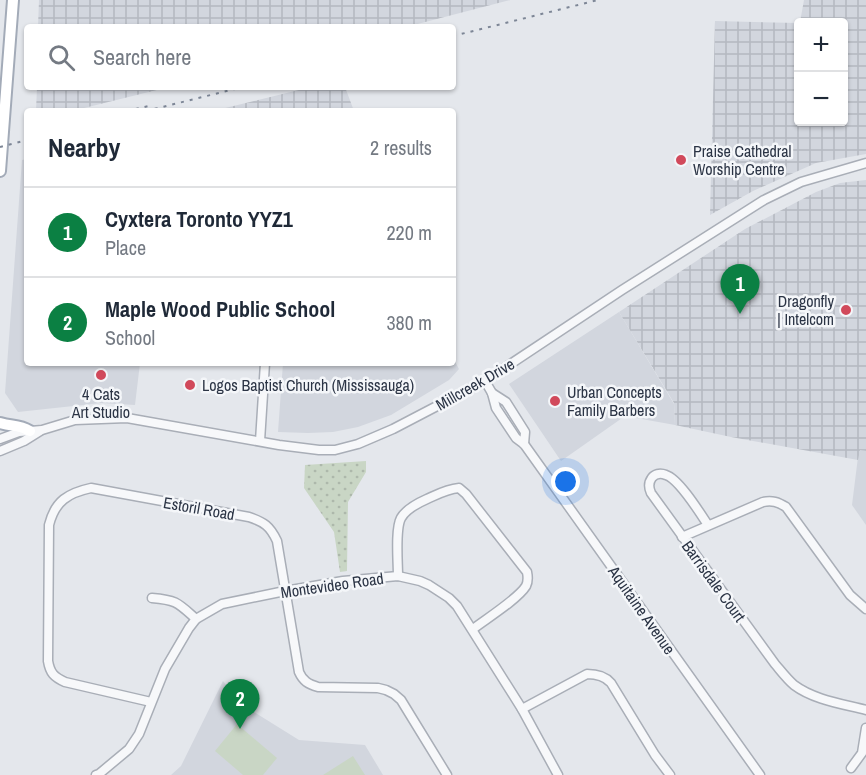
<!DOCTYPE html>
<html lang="en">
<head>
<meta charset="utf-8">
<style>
	:root { --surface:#fff; --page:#f2f2f3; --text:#1f2937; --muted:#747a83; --line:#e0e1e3; --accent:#0b8043 }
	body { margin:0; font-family:"Archivo Narrow",sans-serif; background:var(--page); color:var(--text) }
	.controls { position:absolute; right:18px; top:18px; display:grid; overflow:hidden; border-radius:6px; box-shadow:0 2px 4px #0004 }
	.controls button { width:54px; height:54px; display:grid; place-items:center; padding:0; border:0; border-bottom:2px solid var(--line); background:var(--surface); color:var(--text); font:30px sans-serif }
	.you { position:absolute; left:566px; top:482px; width:21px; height:21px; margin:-15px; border:4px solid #fff; border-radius:50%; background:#1a73e8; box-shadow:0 0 0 9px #1a73e833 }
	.badge { display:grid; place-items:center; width:39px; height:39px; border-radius:50%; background:var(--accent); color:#fff; font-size:20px; font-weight:700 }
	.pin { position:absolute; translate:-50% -50px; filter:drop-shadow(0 2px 3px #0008) }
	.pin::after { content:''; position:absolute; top:32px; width:21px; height:18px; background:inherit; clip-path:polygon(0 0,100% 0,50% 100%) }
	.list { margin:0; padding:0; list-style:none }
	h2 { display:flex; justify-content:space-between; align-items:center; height:78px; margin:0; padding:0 24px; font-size:26px }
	h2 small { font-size:20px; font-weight:400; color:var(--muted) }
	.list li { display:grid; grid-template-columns:39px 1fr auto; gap:18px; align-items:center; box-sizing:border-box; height:90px; padding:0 24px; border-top:2px solid var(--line) }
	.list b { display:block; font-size:22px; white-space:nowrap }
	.list p { margin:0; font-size:20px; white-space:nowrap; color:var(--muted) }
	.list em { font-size:20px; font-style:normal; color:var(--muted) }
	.icon { flex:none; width:33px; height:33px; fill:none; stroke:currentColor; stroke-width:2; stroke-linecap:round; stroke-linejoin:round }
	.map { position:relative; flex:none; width:866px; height:775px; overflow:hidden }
	.search { position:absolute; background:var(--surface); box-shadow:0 2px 4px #0004; left:24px; top:24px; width:432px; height:66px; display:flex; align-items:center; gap:15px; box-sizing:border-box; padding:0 21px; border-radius:6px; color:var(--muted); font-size:22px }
	.panel { position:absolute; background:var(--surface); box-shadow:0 2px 4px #0004; left:24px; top:108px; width:432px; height:258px; border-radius:6px }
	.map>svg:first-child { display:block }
	.built { fill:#d2d6de }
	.industrial { fill:url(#industrial-grid) }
	.park { fill:url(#park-dots) }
	.garden { fill:#c9d6c5 }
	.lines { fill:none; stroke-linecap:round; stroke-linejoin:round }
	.minor-casing { stroke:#a9aeb7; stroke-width:11 }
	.major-casing { stroke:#a3abb8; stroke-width:14 }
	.minor { stroke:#f7f8fa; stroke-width:8 }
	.major { stroke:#fff; stroke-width:10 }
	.rail { stroke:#7d8696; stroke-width:2; stroke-dasharray:3 6; stroke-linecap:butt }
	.poi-dot { fill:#d1495b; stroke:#f4f6f9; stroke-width:2 }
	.labels { text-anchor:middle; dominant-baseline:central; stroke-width:5; stroke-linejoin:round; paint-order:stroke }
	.poi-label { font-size:16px; fill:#2b3445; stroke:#f4f6f9; text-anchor:start }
	.street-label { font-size:16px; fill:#2b3445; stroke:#f4f6f9 }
</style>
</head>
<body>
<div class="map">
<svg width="866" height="775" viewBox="0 0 866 775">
	<defs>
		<pattern id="industrial-grid" width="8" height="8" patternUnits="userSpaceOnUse" patternTransform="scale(1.5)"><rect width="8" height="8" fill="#d2d6de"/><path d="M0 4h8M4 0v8" fill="none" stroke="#b4b8c0"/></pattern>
		<pattern id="park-dots" width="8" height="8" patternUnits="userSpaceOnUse" patternTransform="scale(1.5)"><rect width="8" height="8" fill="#c9d6c5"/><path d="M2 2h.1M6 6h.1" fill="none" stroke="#adb8ab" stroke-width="1.8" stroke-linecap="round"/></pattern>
	</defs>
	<rect width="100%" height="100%" fill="#e4e7ec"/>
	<g class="built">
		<polygon points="27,159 27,363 140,363 135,405 101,403 18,412 5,393 22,160"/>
		<polygon points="619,312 674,404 675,425 625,416 561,461 509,384"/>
		<polygon points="453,358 459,369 449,380 391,415 358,427 333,432 308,433 278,432 283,363 453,363"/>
		<polygon points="859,449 866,451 866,525 852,505"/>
		<polygon points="223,681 241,704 299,740 365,745 383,775 171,775 181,766"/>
	</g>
	<g class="industrial">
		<polygon points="39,0 510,0 406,27 38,27"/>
		<polygon points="804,0 866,0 866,154 816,163 753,191 710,215 715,21 798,23 798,122 844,122 844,22 800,22"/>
		<polygon points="37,87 169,87 72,111 36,111"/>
		<polygon points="311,87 345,87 354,111 213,111"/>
		<polygon points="866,180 866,451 860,450 858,460 731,437 675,425 674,403 619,312 745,229 816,192 840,183"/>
	</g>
	<polygon class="park" points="366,461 366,472 348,502 347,571 340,572 334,532 304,488 305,465"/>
	<g class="garden">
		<polygon points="237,724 277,758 263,775 243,775 215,751"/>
		<polygon points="353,756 365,775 323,775"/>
	</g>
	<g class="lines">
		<g class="minor-casing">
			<g id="minor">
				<polyline points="485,381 492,393 496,408 516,438 524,444 760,775"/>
				<polyline points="492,393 506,402 525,432 524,444"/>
				<polyline points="0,439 19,432 42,430 75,420 127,418 279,445 319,450 335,450 358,444 393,429 485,381 622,290 764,200 801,182 866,163"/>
				<polyline points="260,441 265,363"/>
				<polyline points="0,451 24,441 40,431"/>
				<path d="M708 525C700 513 679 479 666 475 653 470 646 482 651 493L775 664C781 671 787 679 794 685 814 700 843 704 866 710"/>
				<path d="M682 537 763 502C772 500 778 502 786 507L850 595 866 609"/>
				<path d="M398 576C398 562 395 529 401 518 406 509 418 503 427 499 438 494 447 489 459 488L466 494 527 572C528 577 528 582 526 586 518 599 486 619 473 629"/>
				<path d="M152 598C177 600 178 603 196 619"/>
				<path d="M151 702 65 682C54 677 50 673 48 661L49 525C55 501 68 493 91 488L249 517C264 522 270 526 277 541L299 672C303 681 308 684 318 687L378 688 386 690 394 694 401 700 447 775"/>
				<path d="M522 709 587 674C596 674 605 676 611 683L655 755 670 775"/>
				<polyline points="851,768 862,753 866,728"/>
				<polyline points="96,775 99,774 129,749 139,734 165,669 189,628 196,619 222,604 285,591 343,581 398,576 420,581 429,585 449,598 457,606 522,709 558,775"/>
			</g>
		</g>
		<g class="major-casing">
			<g id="major">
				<polyline points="0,171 13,0"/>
				<path d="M0 423C12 427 18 424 30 431"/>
			</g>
		</g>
		<use href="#minor" class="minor"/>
		<use href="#major" class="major"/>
		<g class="rail">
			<polyline points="453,36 598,0"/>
			<polyline points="127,111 153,105"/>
			<polyline points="146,111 243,87"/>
			<polyline points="0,147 27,140"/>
		</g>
	</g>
	<g class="poi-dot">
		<circle cx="681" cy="160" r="6"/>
		<circle cx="846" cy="310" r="6"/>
		<circle cx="101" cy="375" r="6"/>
		<circle cx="190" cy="385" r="6"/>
		<circle cx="555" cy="401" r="6"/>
	</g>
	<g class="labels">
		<g class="poi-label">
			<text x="693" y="151">Praise Cathedral<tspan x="693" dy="18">Worship Centre</tspan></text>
			<text x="834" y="301" text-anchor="end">Dragonfly<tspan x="834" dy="18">| Intelcom</tspan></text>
			<text x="202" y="385">Logos Baptist Church (Mississauga)</text>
			<text x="567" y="392">Urban Concepts<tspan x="567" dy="18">Family Barbers</tspan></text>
			<text x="101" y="394" text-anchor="middle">4 Cats<tspan x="101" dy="18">Art Studio</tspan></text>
		</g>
		<g class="street-label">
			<text transform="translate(475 384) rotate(-30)">Millcreek Drive</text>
			<text transform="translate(199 508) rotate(10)">Estoril Road</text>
			<text transform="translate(714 581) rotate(54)">Barrisdale Court</text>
			<text transform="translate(332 585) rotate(-8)">Montevideo Road</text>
			<text transform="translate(642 610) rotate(55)">Aquitaine Avenue</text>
		</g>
	</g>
</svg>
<div class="controls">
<button>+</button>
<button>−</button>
</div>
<div class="you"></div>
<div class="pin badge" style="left:740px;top:314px">1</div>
<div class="pin badge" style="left:240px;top:729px">2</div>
<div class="search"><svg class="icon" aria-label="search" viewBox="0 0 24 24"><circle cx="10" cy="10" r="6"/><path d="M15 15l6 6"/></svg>Search here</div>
<section class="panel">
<h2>Nearby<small>2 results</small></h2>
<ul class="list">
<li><span class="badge">1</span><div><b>Cyxtera Toronto YYZ1</b><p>Place</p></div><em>220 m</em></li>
<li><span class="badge">2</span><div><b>Maple Wood Public School</b><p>School</p></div><em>380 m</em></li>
</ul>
</section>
</div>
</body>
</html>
